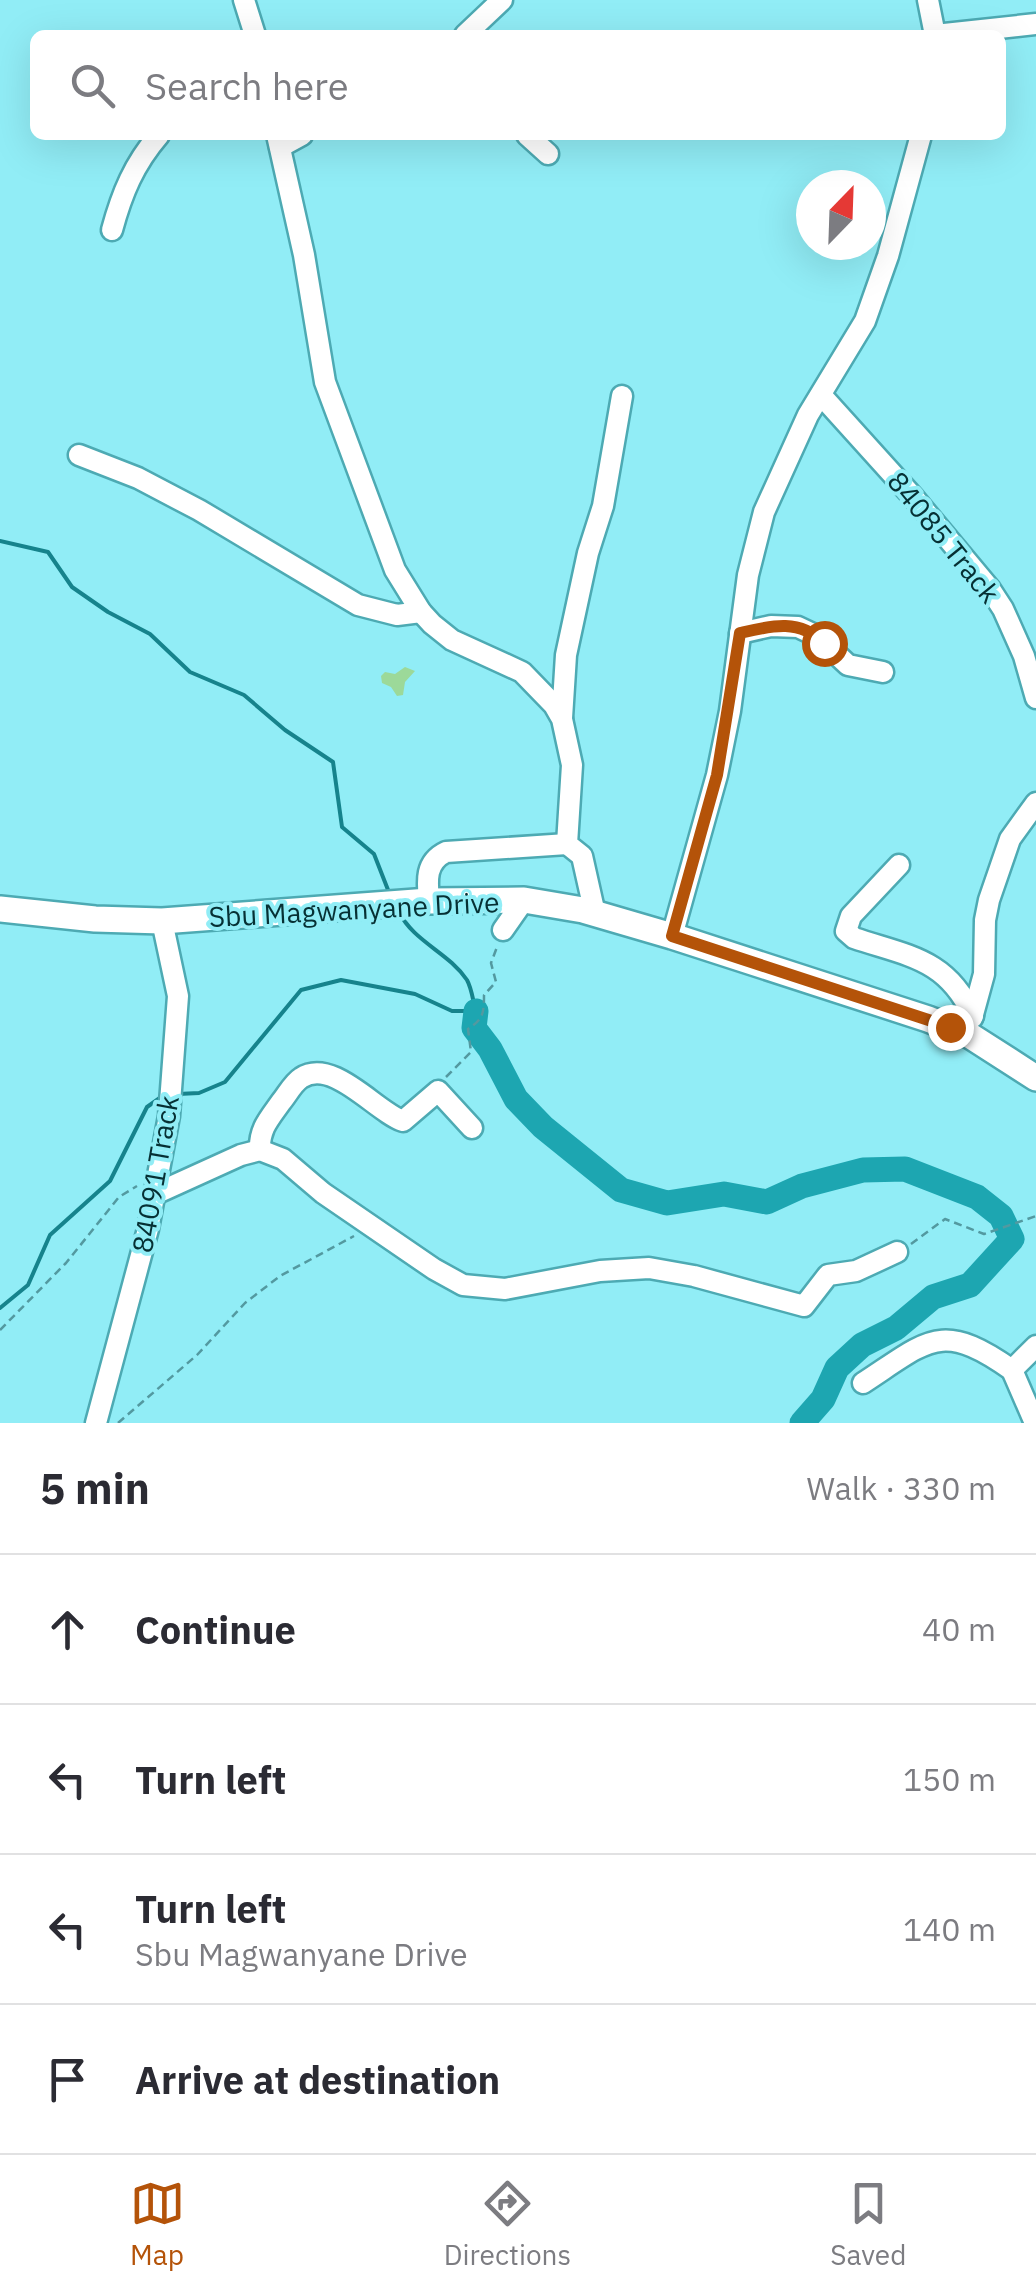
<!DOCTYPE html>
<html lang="en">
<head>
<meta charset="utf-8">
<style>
	:root { --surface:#fff; --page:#f7f7f7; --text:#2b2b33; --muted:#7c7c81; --line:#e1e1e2; --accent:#b45309 }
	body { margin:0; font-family:"IBM Plex Sans",sans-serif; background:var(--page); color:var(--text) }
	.compass { position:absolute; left:796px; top:170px; width:90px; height:90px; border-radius:50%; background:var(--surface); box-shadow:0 10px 40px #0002; rotate:23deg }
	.stop { position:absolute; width:30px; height:30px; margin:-22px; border:8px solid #b45309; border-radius:50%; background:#fff }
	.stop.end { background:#b45309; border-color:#fff; box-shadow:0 2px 10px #0008 }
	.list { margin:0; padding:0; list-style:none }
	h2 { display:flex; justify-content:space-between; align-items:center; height:130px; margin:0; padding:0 40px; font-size:42px }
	h2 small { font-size:32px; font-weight:400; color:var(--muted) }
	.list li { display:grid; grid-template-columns:65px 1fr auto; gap:30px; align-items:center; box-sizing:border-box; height:150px; padding:0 40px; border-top:2px solid var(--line) }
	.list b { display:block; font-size:38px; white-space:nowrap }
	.list p { margin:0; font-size:32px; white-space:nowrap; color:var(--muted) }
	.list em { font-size:32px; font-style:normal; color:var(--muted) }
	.icon { flex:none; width:55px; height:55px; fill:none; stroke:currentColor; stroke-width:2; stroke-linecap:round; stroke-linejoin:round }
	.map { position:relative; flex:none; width:1036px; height:1423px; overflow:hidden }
	.search { position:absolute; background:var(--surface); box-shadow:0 10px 40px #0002; left:30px; right:30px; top:30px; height:110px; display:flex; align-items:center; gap:25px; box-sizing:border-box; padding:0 35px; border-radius:15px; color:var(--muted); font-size:38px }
	.sheet { height:730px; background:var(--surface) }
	nav { display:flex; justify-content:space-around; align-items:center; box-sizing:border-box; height:140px; border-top:2px solid var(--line); background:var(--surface); font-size:28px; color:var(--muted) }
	nav a { display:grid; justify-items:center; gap:5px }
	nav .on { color:var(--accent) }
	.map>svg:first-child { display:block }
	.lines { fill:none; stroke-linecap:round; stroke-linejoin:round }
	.stream { stroke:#16838c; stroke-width:4 }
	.river { stroke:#1da6b1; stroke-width:25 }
	.building { fill:#9cd999 }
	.minor-casing { stroke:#4daab3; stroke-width:25 }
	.major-casing { stroke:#4daab3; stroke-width:30 }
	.path { stroke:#5399a0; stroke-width:2.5; stroke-dasharray:8 5; stroke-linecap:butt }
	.minor { stroke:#fff; stroke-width:20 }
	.major { stroke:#fff; stroke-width:25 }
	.route { stroke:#b45309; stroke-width:12 }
	.labels { text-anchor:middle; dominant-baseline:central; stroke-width:8; stroke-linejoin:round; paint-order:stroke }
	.street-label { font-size:28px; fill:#063034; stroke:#91edf6 }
</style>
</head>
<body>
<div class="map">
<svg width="1036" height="1423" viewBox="0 0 1036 1423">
	<rect width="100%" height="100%" fill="#91edf6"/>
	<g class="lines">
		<g class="stream">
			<polyline points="0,541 48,552 72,587 108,612 150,634 190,672 244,695 285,730 333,762 342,827 374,854 390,895"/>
			<path d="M178 1094 199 1093 225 1082 301 990 341 980 415 994 452 1011H476C473 1002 472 989 467 980 448 952 414 942 399 912"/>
			<polyline points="0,1308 28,1285 50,1235 110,1181 147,1107 164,1095"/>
		</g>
		<polyline class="river" points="476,1011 474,1028 490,1049 516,1099 543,1127 621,1190 667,1203 724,1194 767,1202 802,1186 863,1170 905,1169 977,1197 1001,1216 1012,1239 970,1285 933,1297 896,1328 862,1345 837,1368 823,1399 802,1423"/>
	</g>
	<polygon class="building" points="405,667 415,671 405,682 403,695 397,696 391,687 382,683 381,676 385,672 395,674"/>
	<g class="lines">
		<g class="minor-casing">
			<g id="minor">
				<polyline points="244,0 255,35"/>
				<polyline points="928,0 935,35"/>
				<polyline points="465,35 502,0"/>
				<polyline points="935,35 1036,24"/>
				<polyline points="277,135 304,255 325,382 395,570 421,612 432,624 452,640 522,672 554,705 562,719 572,765 567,844 582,856 595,914"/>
				<polyline points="527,135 548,154"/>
				<polyline points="280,147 302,135"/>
				<path d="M112 230C122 193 134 164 159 135"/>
				<polyline points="821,395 914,498 990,589 1003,609 1024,656 1036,698"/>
				<polyline points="79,455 138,478 199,510 358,605 397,615 421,612"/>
				<polyline points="740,633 771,626 798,627 817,636 848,665 883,672"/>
				<polyline points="562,718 566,655 588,553 603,506 622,396"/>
				<path d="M899 865 851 916 846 931 854 938C907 956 947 958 973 1016"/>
				<path d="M429 901C427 881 425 862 446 852L567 844"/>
				<polyline points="503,930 524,900"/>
				<polyline points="672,936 717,775 730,711 748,575 764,512 808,415 865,321 888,256 921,135"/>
				<polyline points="972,1018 984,974 985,920 989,900 1010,839 1036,803"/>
				<path d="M260 1150C259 1129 269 1119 281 1102 287 1095 293 1083 301 1078 333 1057 376 1112 403 1121L438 1091 472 1128"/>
				<polyline points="155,1194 241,1155 260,1150 283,1159 323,1193 434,1269 463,1285 505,1289 600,1271 649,1268 694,1276 804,1306 828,1275 856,1271 897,1252"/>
				<path d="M863 1383C929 1340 941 1320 1012 1370"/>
				<polyline points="96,1423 148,1229 169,1116 178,996 162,921"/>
				<polyline points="1035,1423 1012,1370 1036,1346"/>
			</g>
		</g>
		<g class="major-casing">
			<polyline id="major" points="0,909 95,919 162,921 429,901 524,900 583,910 672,936 928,1019 969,1035 1036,1078"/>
		</g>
		<g class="path">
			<path d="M446 1077 471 1052 468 1029C483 1019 484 1014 484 995L496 982 491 963 497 947"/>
			<polyline points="911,1244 945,1219 984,1234 1036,1216"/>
			<polyline points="0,1330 66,1263 119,1197 137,1186"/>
			<polyline points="118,1423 197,1355 245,1303 280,1276 354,1236"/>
		</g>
		<use href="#minor" class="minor"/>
		<use href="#major" class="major"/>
	</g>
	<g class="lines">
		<path class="route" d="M824 643C799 618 770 626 740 633L717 775 672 936 950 1027"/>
	</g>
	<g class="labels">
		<g class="street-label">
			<text transform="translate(944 537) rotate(51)">84085 Track</text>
			<text transform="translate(354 909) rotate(-3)">Sbu Magwanyane Drive</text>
			<text transform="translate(155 1174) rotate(-80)">84091 Track</text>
		</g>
	</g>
</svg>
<svg class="compass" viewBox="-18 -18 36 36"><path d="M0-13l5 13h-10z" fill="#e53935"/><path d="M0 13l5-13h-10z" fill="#7c7c81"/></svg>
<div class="stop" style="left:824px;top:643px"></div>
<div class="stop end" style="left:950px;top:1027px"></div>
<div class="search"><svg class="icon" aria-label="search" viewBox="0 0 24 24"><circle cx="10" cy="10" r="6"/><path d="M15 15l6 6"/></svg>Search here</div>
</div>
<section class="sheet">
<h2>5 min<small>Walk · 330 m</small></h2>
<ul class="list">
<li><svg class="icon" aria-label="ahead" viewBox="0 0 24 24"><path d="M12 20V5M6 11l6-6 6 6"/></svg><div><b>Continue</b></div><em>40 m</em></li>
<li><svg class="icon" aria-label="left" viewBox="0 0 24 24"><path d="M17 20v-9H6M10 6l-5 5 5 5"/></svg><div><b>Turn left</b></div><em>150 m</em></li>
<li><svg class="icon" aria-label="left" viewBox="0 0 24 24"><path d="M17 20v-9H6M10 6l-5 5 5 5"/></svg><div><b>Turn left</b><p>Sbu Magwanyane Drive</p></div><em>140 m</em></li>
<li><svg class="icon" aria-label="arrive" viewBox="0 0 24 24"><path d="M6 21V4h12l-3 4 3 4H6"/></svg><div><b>Arrive at destination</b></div></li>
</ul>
</section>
<nav>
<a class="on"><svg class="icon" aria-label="map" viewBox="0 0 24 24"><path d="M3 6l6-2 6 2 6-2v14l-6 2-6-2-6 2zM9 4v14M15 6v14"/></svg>Map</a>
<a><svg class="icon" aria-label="directions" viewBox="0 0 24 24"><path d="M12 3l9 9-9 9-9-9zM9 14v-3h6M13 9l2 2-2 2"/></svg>Directions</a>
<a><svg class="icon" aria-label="saved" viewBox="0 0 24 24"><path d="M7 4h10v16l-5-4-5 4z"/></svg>Saved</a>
</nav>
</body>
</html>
